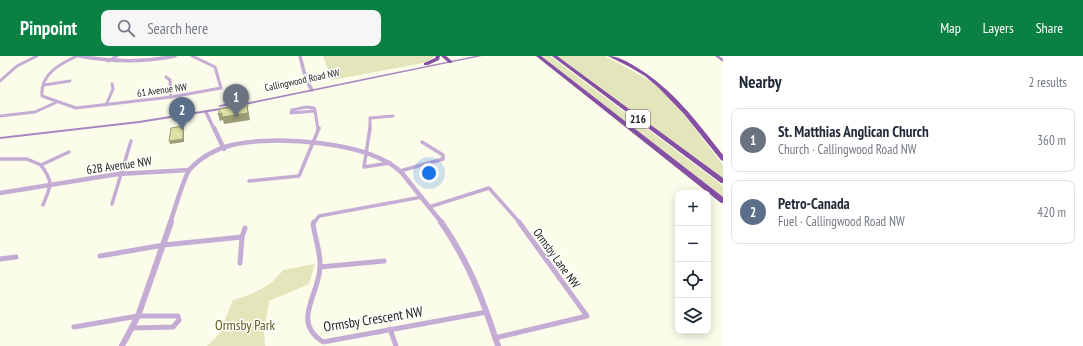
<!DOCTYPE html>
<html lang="en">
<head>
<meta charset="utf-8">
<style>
	:root { --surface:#fff; --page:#f6f6f7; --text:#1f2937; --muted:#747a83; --line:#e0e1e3; --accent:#0b8043 }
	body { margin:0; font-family:"PT Sans Narrow",sans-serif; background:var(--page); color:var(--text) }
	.controls { position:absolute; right:12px; bottom:12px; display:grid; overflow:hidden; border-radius:8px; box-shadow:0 2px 10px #0003 }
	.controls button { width:36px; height:36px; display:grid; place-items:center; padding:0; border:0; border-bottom:1px solid var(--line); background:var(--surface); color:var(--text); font:20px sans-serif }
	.you { position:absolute; left:429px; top:117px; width:14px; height:14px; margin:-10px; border:3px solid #fff; border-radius:50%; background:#1a73e8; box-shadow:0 0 0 6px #1a73e833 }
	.badge { display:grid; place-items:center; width:26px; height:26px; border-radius:50%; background:var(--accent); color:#fff; font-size:13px; font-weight:700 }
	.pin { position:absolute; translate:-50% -33px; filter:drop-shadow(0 1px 2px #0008) }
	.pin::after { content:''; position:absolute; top:21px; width:14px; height:12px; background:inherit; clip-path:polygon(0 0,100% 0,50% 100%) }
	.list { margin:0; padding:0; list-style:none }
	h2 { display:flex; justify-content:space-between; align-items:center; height:52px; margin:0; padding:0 16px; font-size:17px }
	h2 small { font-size:13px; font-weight:400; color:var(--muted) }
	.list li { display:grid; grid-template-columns:26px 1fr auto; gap:12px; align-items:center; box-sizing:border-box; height:64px; margin:0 8px 8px; padding:0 8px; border:1px solid var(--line); border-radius:8px }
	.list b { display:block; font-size:15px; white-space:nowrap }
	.list p { margin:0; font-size:13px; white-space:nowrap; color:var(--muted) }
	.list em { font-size:13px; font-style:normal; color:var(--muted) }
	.icon { flex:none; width:22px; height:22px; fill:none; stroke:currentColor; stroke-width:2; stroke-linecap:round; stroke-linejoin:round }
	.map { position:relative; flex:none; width:723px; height:290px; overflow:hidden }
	header { display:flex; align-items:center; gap:24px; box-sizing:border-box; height:56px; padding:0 20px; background:var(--accent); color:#fff }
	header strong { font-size:19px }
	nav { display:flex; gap:22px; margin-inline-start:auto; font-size:14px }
	.search { width:280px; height:36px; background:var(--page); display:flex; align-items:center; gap:10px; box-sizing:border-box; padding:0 14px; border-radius:8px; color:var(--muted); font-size:15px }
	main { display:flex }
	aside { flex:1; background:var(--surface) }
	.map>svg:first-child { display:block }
	.green { fill:#e3e5ba }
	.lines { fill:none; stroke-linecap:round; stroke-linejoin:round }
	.minor-far2 { stroke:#c5acd4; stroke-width:3 }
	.minor-far1 { stroke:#c5acd4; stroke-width:3.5 }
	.minor { stroke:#c5acd4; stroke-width:5 }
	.tertiary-far2 { stroke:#c5acd4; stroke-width:3.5 }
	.tertiary-far1 { stroke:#c5acd4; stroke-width:4.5 }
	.tertiary { stroke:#c5acd4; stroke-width:6 }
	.secondary { fill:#aa85c0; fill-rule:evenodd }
	.motorway { fill:#854fa3; fill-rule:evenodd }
	.shaded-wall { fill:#9b9e74 }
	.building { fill:#dee2a5; stroke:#9b9e74 }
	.labels { text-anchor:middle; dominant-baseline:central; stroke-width:3; stroke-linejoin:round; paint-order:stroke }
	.far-street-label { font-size:10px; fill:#1c1d16; stroke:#fff }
	.shield { fill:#fff; stroke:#60615c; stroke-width:1 }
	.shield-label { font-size:11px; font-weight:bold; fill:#1c1d16 }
	.street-label { font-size:12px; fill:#1c1d16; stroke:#fff }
	.near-street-label { font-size:14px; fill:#1c1d16; stroke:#fff }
	.near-park-label { font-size:14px; fill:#5a5b18; stroke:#fff }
</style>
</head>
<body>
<header>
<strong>Pinpoint</strong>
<div class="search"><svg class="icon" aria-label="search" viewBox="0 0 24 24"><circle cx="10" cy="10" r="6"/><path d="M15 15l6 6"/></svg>Search here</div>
<nav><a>Map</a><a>Layers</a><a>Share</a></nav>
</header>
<main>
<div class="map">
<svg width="723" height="290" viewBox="0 0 723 290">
	<rect width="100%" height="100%" fill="#fbfcea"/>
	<g class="green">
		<polygon points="323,0 434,0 435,1 423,7 332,24"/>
		<polygon points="540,0 550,0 723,130 723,141"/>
		<polygon points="556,0 605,0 645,22 659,31 682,56 723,109 723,122"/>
		<path d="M315 208 309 228 269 245 264 276 265 290H207L219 278 233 244C253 238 271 231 283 214Z"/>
	</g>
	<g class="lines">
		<g class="minor-far2">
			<path d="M77 0C60 8 40 18 42 40L76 52 171 41 221 32 215 11 192 0"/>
			<polyline points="108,5 117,0"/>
			<polyline points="166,21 170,24 171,41"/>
			<polyline points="0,25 17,10 37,0"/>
			<polyline points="44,29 70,25"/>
			<polyline points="106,49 113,33 112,28"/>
			<polygon points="306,51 314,52 315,55 291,57 292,54"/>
			<polyline points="315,55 318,73"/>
			<polyline points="0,60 35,56 57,46"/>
			<polyline points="370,73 370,62 393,60"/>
		</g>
		<g class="minor-far1">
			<polyline points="370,72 364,111 390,107"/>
			<polyline points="0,103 27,103 41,109"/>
			<path d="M41 109C54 127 51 129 43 149"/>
			<polyline points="41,109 69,96"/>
			<polyline points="400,115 443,103 443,99 422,86"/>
			<polyline points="249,125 299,120 319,72"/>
			<polyline points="112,148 131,85"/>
			<polyline points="429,151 489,132 520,167"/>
			<polyline points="314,167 319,160 422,141"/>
		</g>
		<g class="minor">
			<path d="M314 166 313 168C315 182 321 197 320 211 319 239 291 266 323 286L487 256"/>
			<polyline points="100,200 164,189 242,181"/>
			<polyline points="0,203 16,201"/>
			<polyline points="240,207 242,181 245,172"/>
			<polyline points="320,211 384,205"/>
			<polyline points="74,271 138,260 178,260 179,264 173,271 132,272"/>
			<polyline points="390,273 396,290"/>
			<polyline points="495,282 587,260 519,166"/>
		</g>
		<g class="tertiary-far2">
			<path d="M79 0C112 6 142 7 175 0"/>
			<polyline points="300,0 306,24 312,34"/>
			<polyline points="206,56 214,73"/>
		</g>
		<g class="tertiary-far1">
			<polyline points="214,72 224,93"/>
			<polyline points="0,137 118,118 189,114"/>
			<path d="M170 167C174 156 184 120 190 113 201 101 216 93 232 89 274 79 370 85 402 117L442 167"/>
		</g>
		<g class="tertiary">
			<path d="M441 166C468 204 484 246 498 290"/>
			<polyline points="122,290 138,260 171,166"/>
		</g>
		<g class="secondary">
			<polygon points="475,0 482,0 240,50 238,49 240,48"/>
			<polygon points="715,0 719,0 723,3 723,6"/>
			<polygon points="243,44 245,45 244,46 220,51 218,50 220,49"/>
			<polygon points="226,51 227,51 227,53 139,67 0,83 0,81 139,65"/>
		</g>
		<g class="motorway">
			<polygon points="436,0 440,0 439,4 428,9 424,9 424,7 435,2"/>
			<polygon points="441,0 446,0 453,6 449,7"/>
			<polygon points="536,0 541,0 723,141 723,147 721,147"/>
			<polygon points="552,0 557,0 723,122 723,127 721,127"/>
			<path d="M608 0C618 0 628 6 636 11 673 33 697 66 723 99V105L721 104 684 58 659 32 645 20 628 10Z"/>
		</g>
	</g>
	<g class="shaded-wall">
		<polygon points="247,48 250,64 224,68 223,64 220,65 218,58"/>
		<polygon points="183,70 184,72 184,86 170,88 169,85"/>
	</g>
	<g class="building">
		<polygon points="247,48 248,57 222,61 222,57 218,58 220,53"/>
		<polygon points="183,70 183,83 169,85 171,72"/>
	</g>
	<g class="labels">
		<g class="far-street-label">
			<text transform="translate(302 24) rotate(-12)">Callingwood Road NW</text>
			<text transform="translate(162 34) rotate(-8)">61 Avenue NW</text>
		</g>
		<rect class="shield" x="626" y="54" width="24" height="18" rx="3"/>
		<g class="shield-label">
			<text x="638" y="63">216</text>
		</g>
		<g class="street-label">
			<text transform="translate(119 109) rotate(-8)">62B Avenue NW</text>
			<text transform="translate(557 202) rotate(54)">Ormsby Lane NW</text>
		</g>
		<g class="near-street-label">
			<text transform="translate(373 263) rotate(-9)">Ormsby Crescent NW</text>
		</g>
		<g class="near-park-label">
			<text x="245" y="269">Ormsby Park</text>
		</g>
	</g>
</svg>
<div class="controls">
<button>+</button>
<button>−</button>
<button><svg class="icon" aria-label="locate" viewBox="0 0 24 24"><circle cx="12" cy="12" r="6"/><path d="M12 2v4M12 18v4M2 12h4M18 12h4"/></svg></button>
<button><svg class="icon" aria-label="layers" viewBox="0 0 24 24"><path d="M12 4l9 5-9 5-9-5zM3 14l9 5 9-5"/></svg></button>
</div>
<div class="you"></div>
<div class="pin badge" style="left:236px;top:61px;background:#6b7280">1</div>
<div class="pin badge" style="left:182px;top:74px;background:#5c6f8a">2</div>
</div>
<aside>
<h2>Nearby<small>2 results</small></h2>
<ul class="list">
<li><span class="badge" style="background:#6b7280">1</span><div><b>St. Matthias Anglican Church</b><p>Church · Callingwood Road NW</p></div><em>360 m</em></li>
<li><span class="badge" style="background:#5c6f8a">2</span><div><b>Petro-Canada</b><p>Fuel · Callingwood Road NW</p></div><em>420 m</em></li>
</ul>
</aside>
</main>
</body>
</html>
